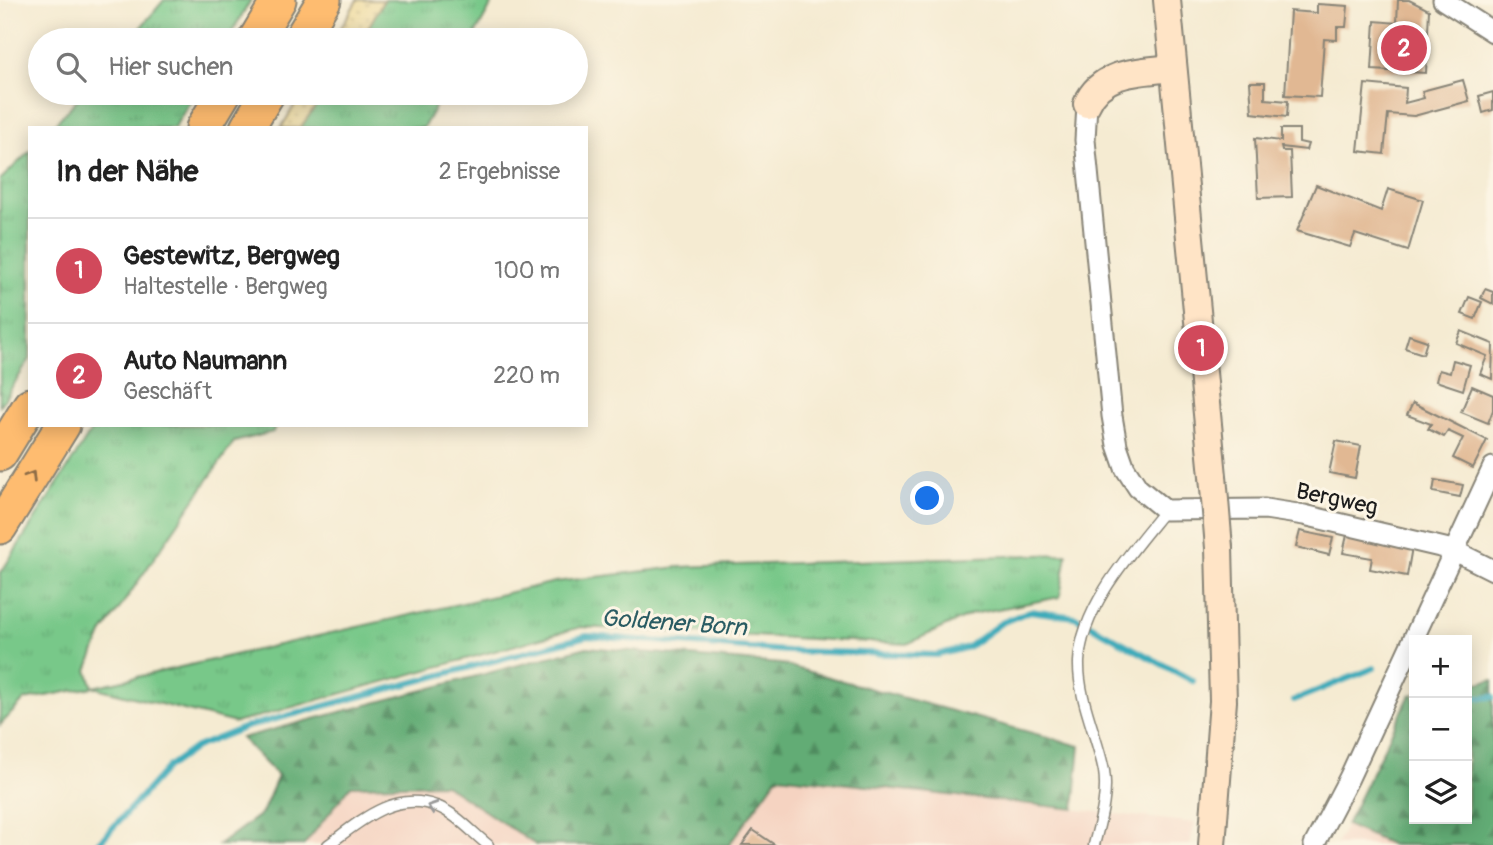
<!DOCTYPE html>
<html lang="de">
<head>
<meta charset="utf-8">
<style>
	:root { --surface:#fff; --page:#f2f2f2; --text:#222; --muted:#767676; --line:#e0e0e0; --accent:#d1495b }
	body { margin:0; font-family:Pangolin,sans-serif; background:var(--page); color:var(--text) }
	.controls { position:absolute; right:21px; bottom:21px; display:grid; overflow:hidden; border-radius:0px; box-shadow:0 4px 18px #0003 }
	.controls button { width:63px; height:63px; display:grid; place-items:center; padding:0; border:0; border-bottom:2px solid var(--line); background:var(--surface); color:var(--text); font:35px sans-serif }
	.you { position:absolute; left:928px; top:499px; width:24px; height:24px; margin:-18px; border:5px solid #fff; border-radius:50%; background:#1a73e8; box-shadow:0 0 0 10px #1a73e833 }
	.badge { display:grid; place-items:center; width:46px; height:46px; border-radius:50%; background:var(--accent); color:#fff; font-size:23px; font-weight:700 }
	.pin { position:absolute; translate:-50% -50%; border:4px solid #fff; box-shadow:0 2px 7px #0006 }
	.list { margin:0; padding:0; list-style:none }
	h2 { display:flex; justify-content:space-between; align-items:center; height:91px; margin:0; padding:0 28px; font-size:30px }
	h2 small { font-size:23px; font-weight:400; color:var(--muted) }
	.list li { display:grid; grid-template-columns:46px 1fr auto; gap:21px; align-items:center; box-sizing:border-box; height:105px; padding:0 28px; border-top:2px solid var(--line) }
	.list b { display:block; font-size:26px; white-space:nowrap }
	.list p { margin:0; font-size:23px; white-space:nowrap; color:var(--muted) }
	.list em { font-size:23px; font-style:normal; color:var(--muted) }
	.icon { flex:none; width:38px; height:38px; fill:none; stroke:currentColor; stroke-width:2; stroke-linecap:round; stroke-linejoin:round }
	.map { position:relative; flex:none; width:1493px; height:845px; overflow:hidden }
	.search { position:absolute; background:var(--surface); box-shadow:0 4px 18px #0003; left:28px; top:28px; width:560px; height:77px; display:flex; align-items:center; gap:18px; box-sizing:border-box; padding:0 24px; border-radius:38px; color:var(--muted); font-size:26px }
	.panel { position:absolute; background:var(--surface); box-shadow:0 4px 18px #0003; left:28px; top:126px; width:560px; height:301px; border-radius:0px }
	.map>svg:first-child { display:block }
	.built { fill:#f5d3c1 }
	.grass { fill:url(#grass-tufts); stroke:#4a7252; stroke-width:2 }
	.forest { fill:url(#forest-firs); stroke:#3f6448; stroke-width:2 }
	.sand { fill:url(#sand-dots); stroke:#857b5d; stroke-width:2 }
	.lines { fill:none; stroke-linecap:round; stroke-linejoin:round }
	.stream { stroke:#3cabba; stroke-width:6 }
	.building { fill:#e1b893 }
	.service-casing { stroke:#888477; stroke-width:13 }
	.minor-casing { stroke:#888477; stroke-width:23 }
	.secondary-casing { stroke:#888477; stroke-width:30 }
	.motorway-casing { stroke:#888477; stroke-width:37 }
	.service { stroke:#fff; stroke-width:10 }
	.minor { stroke:#fff; stroke-width:19 }
	.secondary { stroke:#ffe4c6; stroke-width:26 }
	.motorway { stroke:#febc70; stroke-width:33 }
	.secondary-bridge-casing { stroke:#888477; stroke-width:30; stroke-linecap:butt }
	.secondary-bridge { stroke:#ffe4c6; stroke-width:26 }
	.oneway { stroke:#8d6c46 }
	.oneway2 { stroke:#999 }
	.labels { text-anchor:middle; dominant-baseline:central; stroke-width:6; stroke-linejoin:round; paint-order:stroke }
	.street-label { font-size:23px; fill:#1c1c1c; stroke:#fcf5e5 }
	.water-label { font-size:24px; font-style:italic; fill:#2a5c63; stroke:#fcf5e5 }
</style>
</head>
<body>
<div class="map">
<svg width="1493" height="845" viewBox="0 0 1493 845">
	<defs>
		<pattern id="grass-tufts" width="24" height="20" patternUnits="userSpaceOnUse" patternTransform="scale(1.75)"><rect width="24" height="20" fill="#78c889"/><path d="M3 7l-1-3M5 7V3M7 7l1-3M15 17l-1-3M17 17v-4M19 17l1-3" fill="none" stroke="#67ab76"/></pattern>
		<pattern id="forest-firs" width="22" height="20" patternUnits="userSpaceOnUse" patternTransform="scale(1.75)"><rect width="22" height="20" fill="#62ac75"/><path d="M5 1l3.5 6h-7zM16 11l3.5 6h-7z" fill="#508b5f"/></pattern>
		<pattern id="sand-dots" width="8" height="8" patternUnits="userSpaceOnUse" patternTransform="scale(1.75)"><rect width="8" height="8" fill="#eeda9e"/><path d="M2 2h.1M6 6h.1" fill="none" stroke="#ccba88" stroke-width="1.8" stroke-linecap="round"/></pattern>
	</defs>
	<rect width="100%" height="100%" fill="#fcf5e5"/>
	<filter id="ink" filterUnits="userSpaceOnUse"><feTurbulence type="fractalNoise" baseFrequency=".0143" numOctaves="2"/><feDisplacementMap in="SourceGraphic" scale="14" xChannelSelector="R" yChannelSelector="G"/><feConvolveMatrix kernelMatrix="1 2 1 2 8 2 1 2 1" color-interpolation-filters="sRGB"/></filter>
	<filter id="wash" filterUnits="userSpaceOnUse"><feTurbulence type="fractalNoise" baseFrequency=".00686" numOctaves="4" result="noise"/><feDisplacementMap in="SourceGraphic" scale="28" xChannelSelector="R" yChannelSelector="G"/><feGaussianBlur stdDeviation="1.57" result="paint"/><feColorMatrix in="noise" values="0 0 0 0 0 0 0 0 0 0 0 0 0 0 0 0 0 1.4 0 .05"/><feComposite in="paint" operator="in"/></filter>
	<g filter="url(#wash)">
		<rect width="100%" height="100%" fill="#f5ebd2"/>
		<g class="built">
			<polygon points="778,776 1195,823 1190,845 729,845"/>
			<polygon points="444,784 536,845 304,845 351,786"/>
			<polygon points="1346,825 1392,845 1336,845"/>
		</g>
		<g class="grass">
			<polygon points="164,0 251,0 227,40 130,40"/>
			<polygon points="384,0 494,0 472,40 361,40"/>
			<polygon points="83,93 195,93 174,128 51,128"/>
			<polygon points="325,93 443,93 423,128 300,128"/>
			<polygon points="30,151 30,359 0,406 0,180"/>
			<polygon points="95,425 275,425 273,432 234,442 102,634 87,670 93,687 555,582 678,567 1067,554 1060,597 972,614 907,644 581,627 235,723 93,687 24,700 0,725 0,574"/>
		</g>
		<g class="forest">
			<polygon points="587,647 781,664 1080,746 1074,809 778,776 729,845 536,845 444,784 351,786 304,845 219,845 262,813 278,776 241,738"/>
			<polygon points="1493,680 1493,845 1392,845 1346,825 1410,695 1414,694 1414,819 1467,819 1467,685"/>
		</g>
		<g class="sand">
			<polygon points="357,0 384,0 361,40 334,40"/>
			<polygon points="302,93 325,93 300,128 281,128"/>
		</g>
		<g class="lines">
			<g class="stream">
				<polyline points="1467,699 1493,697"/>
				<polyline points="1294,700 1374,668"/>
				<polyline points="97,845 168,767 196,747 246,727 587,636 788,651 937,655 968,647 1001,623 1030,611 1075,617 1193,681"/>
			</g>
		</g>
		<g id="blocks">
			<g class="building">
				<polygon points="1398,0 1409,0 1429,10 1426,73 1372,70 1375,21 1397,23"/>
				<polygon points="1317,4 1348,6 1346,27 1337,27 1337,40 1324,39 1320,97 1285,95 1290,11 1317,13"/>
				<polygon points="1463,80 1469,101 1414,116 1388,114 1384,154 1358,151 1365,84 1406,88 1405,103 1424,98 1422,91"/>
				<polygon points="1250,82 1265,82 1265,99 1288,101 1287,117 1252,113"/>
				<polygon points="1493,92 1493,110 1483,113 1479,96"/>
				<polygon points="1281,129 1299,129 1299,142 1308,144 1306,150 1281,147 1282,151 1290,151 1292,197 1258,198 1255,138 1281,141"/>
				<polygon points="1316,185 1381,211 1388,189 1423,200 1408,251 1355,234 1350,247 1297,231"/>
				<polygon points="1485,289 1493,292 1493,304 1481,298"/>
				<polygon points="1469,297 1482,302 1475,319 1462,314"/>
				<polygon points="1461,331 1493,344 1492,379 1480,374 1487,356 1456,343"/>
				<polygon points="1409,335 1427,341 1423,354 1405,348"/>
				<polygon points="1453,360 1470,365 1463,390 1436,381 1439,370 1450,373"/>
				<polygon points="1472,386 1493,395 1493,410 1488,423 1461,412"/>
				<polygon points="1413,403 1487,440 1473,468 1453,458 1463,438 1448,431 1444,437 1428,429 1431,424 1407,415"/>
				<polygon points="1336,441 1361,446 1355,478 1329,473"/>
				<polygon points="1435,480 1463,485 1460,497 1433,492"/>
				<polygon points="1300,531 1333,538 1329,555 1296,547"/>
				<polygon points="1347,535 1412,547 1407,576 1370,569 1372,558 1343,553"/>
				<polygon points="753,830 775,845 742,845"/>
			</g>
		</g>
	</g>
	<g filter="url(#ink)">
		<use href="#blocks" fill-opacity="0" stroke="#888477" stroke-width="2"/>
		<g class="lines">
			<g class="service-casing">
				<g id="service">
					<path d="M328 845C359 822 394 790 436 806 454 812 473 833 488 845"/>
					<path d="M1094 845C1100 821 1108 796 1104 771 1097 735 1078 699 1079 662 1081 607 1132 551 1165 510"/>
				</g>
			</g>
			<g class="minor-casing">
				<g id="minor">
					<polyline points="1443,0 1493,32"/>
					<polyline points="1087,104 1085,140 1112,416 1117,445 1125,468 1138,488 1165,510 1265,509 1304,515 1453,550 1493,570"/>
					<polyline points="1314,845 1349,778 1493,467"/>
				</g>
			</g>
			<g class="secondary-casing">
				<g id="secondary">
					<polyline points="1167,0 1213,476"/>
					<path d="M1087 104C1102 70 1141 72 1173 68"/>
					<polyline points="1212,845 1223,701 1219,548"/>
				</g>
			</g>
			<g class="motorway-casing">
				<g id="motorway">
					<polyline points="255,40 279,0"/>
					<polyline points="300,40 324,0"/>
					<polyline points="203,128 224,93"/>
					<polyline points="247,128 268,93"/>
					<polyline points="0,454 30,405"/>
					<polyline points="0,527 63,425"/>
				</g>
			</g>
			<use href="#service" class="service"/>
			<use href="#minor" class="minor"/>
			<use href="#secondary" class="secondary"/>
			<use href="#motorway" class="motorway"/>
			<g class="secondary-bridge-casing">
				<polyline id="secondary-bridge" points="1213,476 1219,548"/>
			</g>
			<use href="#secondary-bridge" class="secondary-bridge"/>
		</g>
		<defs><path id="oneway-chevron" d="M-2-3.5L2.5 0L-2 3.5" fill="none" stroke-width="1.6" stroke-linecap="round" stroke-linejoin="round" transform="scale(1.75)"/></defs>
		<use class="oneway" href="#oneway-chevron" transform="translate(31 476) rotate(-58)"/>
		<use class="oneway2" href="#oneway-chevron" transform="translate(432 807) rotate(-161)"/>
	</g>
	<g class="labels">
		<g class="street-label">
			<text transform="translate(1337 499) rotate(12)">Bergweg</text>
		</g>
		<g class="water-label">
			<text transform="translate(674 623) rotate(4)">Goldener Born</text>
		</g>
	</g>
</svg>
<div class="controls">
<button>+</button>
<button>−</button>
<button><svg class="icon" aria-label="layers" viewBox="0 0 24 24"><path d="M12 4l9 5-9 5-9-5zM3 14l9 5 9-5"/></svg></button>
</div>
<div class="you"></div>
<div class="pin badge" style="left:1201px;top:348px">1</div>
<div class="pin badge" style="left:1404px;top:48px">2</div>
<div class="search"><svg class="icon" aria-label="search" viewBox="0 0 24 24"><circle cx="10" cy="10" r="6"/><path d="M15 15l6 6"/></svg>Hier suchen</div>
<section class="panel">
<h2>In der Nähe<small>2 Ergebnisse</small></h2>
<ul class="list">
<li><span class="badge">1</span><div><b>Gestewitz, Bergweg</b><p>Haltestelle · Bergweg</p></div><em>100 m</em></li>
<li><span class="badge">2</span><div><b>Auto Naumann</b><p>Geschäft</p></div><em>220 m</em></li>
</ul>
</section>
</div>
</body>
</html>
